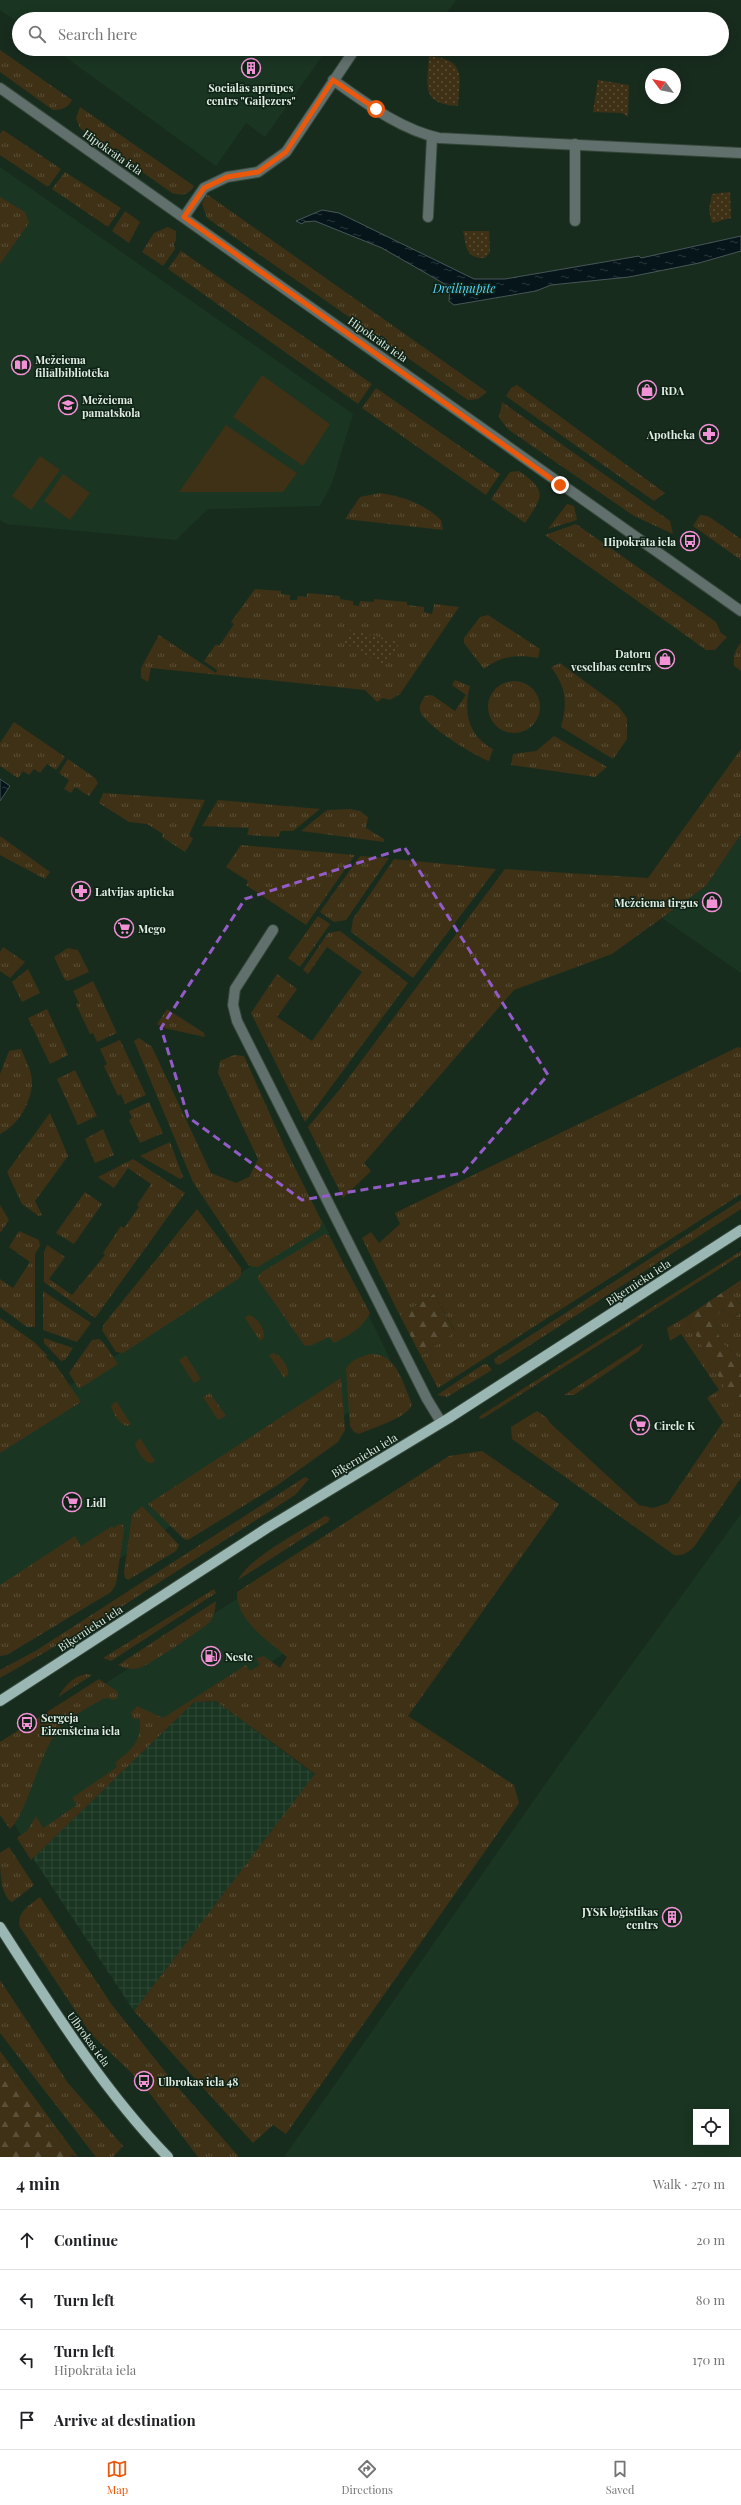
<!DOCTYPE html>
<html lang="en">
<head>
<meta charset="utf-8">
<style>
	:root { --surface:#fff; --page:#f2f2f2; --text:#202124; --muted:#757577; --line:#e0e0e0; --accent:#ea580c }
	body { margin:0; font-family:"Playfair Display",serif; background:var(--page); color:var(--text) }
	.controls { position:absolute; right:12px; bottom:12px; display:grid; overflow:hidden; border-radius:0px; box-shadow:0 2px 10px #0003 }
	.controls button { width:36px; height:36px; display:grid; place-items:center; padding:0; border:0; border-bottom:1px solid var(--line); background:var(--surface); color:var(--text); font:20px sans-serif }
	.compass { position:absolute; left:645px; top:68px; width:36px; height:36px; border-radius:50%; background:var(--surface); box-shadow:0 2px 10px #0003; rotate:302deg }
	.stop { position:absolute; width:12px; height:12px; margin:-9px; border:3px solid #ea580c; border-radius:50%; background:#fff }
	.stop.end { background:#ea580c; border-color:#fff; box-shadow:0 1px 4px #0008 }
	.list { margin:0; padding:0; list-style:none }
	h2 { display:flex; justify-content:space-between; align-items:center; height:52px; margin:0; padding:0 16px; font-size:17px }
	h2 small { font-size:13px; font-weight:400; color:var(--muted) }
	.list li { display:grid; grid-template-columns:26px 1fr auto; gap:12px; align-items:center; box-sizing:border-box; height:60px; padding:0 16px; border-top:1px solid var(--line) }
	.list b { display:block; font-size:15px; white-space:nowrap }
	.list p { margin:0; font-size:13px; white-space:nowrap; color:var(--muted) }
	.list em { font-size:13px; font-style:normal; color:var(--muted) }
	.icon { flex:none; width:22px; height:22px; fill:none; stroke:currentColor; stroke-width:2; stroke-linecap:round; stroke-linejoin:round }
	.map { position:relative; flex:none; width:741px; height:2157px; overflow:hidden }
	.search { position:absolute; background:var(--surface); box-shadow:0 2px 10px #0003; left:12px; right:12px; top:12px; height:44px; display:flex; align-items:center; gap:10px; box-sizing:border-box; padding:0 14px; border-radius:22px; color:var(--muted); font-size:15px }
	.sheet { height:292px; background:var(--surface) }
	nav { display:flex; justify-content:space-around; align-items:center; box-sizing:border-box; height:56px; border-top:1px solid var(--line); background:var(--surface); font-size:11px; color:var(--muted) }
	nav a { display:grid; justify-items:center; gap:2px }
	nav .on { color:var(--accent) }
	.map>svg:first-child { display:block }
	.built { fill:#1a3522; fill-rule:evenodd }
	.industrial { fill:url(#industrial-grid) }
	.grass { fill:url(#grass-tufts) }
	.forest { fill:url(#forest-firs) }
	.park { fill:url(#park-dots) }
	.garden { fill:#3e3116 }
	.water { fill:url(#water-ripples); stroke:#475656 }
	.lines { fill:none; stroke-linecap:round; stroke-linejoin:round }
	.minor-casing { stroke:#344739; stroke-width:12 }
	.major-casing { stroke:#344739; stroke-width:12 }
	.minor { stroke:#616f6d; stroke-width:10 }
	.major { stroke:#9ab7b3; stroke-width:10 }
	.route { stroke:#ea580c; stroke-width:5 }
	.marked { fill:none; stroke:#945cc8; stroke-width:3; stroke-dasharray:8 5; stroke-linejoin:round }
	.labels { text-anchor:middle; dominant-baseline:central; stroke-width:3; stroke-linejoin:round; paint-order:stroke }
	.poi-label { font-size:11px; font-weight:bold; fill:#e0ece2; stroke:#0e2215; text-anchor:start }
	.street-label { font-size:11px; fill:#e0ece2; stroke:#0e2215 }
	.water-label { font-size:12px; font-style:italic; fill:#55d3fa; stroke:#0e2215 }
</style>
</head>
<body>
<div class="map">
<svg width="741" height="2157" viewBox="0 0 741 2157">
	<defs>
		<pattern id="industrial-grid" width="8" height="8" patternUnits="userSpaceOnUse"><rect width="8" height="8" fill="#1a3522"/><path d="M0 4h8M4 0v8" fill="none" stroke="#304937"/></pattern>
		<pattern id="grass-tufts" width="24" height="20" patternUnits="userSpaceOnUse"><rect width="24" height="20" fill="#3e3116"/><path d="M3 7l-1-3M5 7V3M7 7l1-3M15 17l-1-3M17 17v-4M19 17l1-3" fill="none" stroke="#5a4f38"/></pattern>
		<pattern id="forest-firs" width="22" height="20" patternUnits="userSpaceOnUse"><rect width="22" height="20" fill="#3e3116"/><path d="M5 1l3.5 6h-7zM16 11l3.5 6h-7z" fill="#5a4f38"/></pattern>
		<pattern id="park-dots" width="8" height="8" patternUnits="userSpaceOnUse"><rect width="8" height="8" fill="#3e3116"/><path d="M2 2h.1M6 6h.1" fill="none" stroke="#5a4f38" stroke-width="1.8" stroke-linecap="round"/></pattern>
		<pattern id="water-ripples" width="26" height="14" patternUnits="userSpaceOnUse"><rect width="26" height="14" fill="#05151a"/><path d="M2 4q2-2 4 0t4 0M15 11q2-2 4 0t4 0" fill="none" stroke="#29373b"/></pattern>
	</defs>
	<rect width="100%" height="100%" fill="#182c1e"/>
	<g class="built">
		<polygon points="0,0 456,0 442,19 19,19 19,23 0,10"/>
		<polygon points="54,49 327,49 265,137 246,123 216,166"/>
		<polygon points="0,167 353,414 332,483 320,506 208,509 176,540 6,524 0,520"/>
		<polygon points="741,834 741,973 662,918 706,886"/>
		<polygon points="322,1219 400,1380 0,1635 0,1432"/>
		<path d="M741 1514V2157H284L558 1766ZM696 2112H726V2142H696Z"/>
		<polygon points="246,1593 296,1645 216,1701 193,1702 33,1858 11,1817 44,1723"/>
	</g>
	<polygon class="industrial" points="216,1701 315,1775 134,2011 33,1858 194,1702"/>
	<g class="grass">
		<path d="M0 50 72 100C68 108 61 110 53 110L0 72Z"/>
		<path d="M80 107 194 186C189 195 182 196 172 193L80 128 76 118Z"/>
		<polygon points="3,130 61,169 48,187 0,155 0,134"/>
		<polygon points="65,172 121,208 108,227 52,189"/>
		<polygon points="206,195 208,195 487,392 478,399 468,400 207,218 202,204"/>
		<polygon points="0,197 25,212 29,223 0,264"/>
		<polygon points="125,211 140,222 129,243 112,231"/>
		<polygon points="168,227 176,231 176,240 174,244 175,249 163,266 142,252 154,233"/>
		<polygon points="181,251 372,384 358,404 168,269"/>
		<polygon points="517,385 521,388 665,493 654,501 506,396 511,388"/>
		<polygon points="376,388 500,474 486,495 362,408"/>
		<polygon points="502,402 670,521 673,534 634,516 509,430 499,418"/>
		<path d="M519 471C548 491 543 496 525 523L491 499 510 472Z"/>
		<path d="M380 493C404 497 423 503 441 520L443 530 345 519 360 497Z"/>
		<polygon points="567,504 574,506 577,520 548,529"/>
		<polygon points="700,515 708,516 741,539 741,560 693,526"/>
		<polygon points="576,524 716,622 721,633 727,637 715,650 706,650 545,535"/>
		<polygon points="255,589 281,591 281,594 290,595 290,600 297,600 298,596 307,597 307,593 340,596 340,599 353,601 353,605 359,606 360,601 374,602 374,599 407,602 407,605 424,607 424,612 432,614 434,604 459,607 400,694 390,700 383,698 377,702 365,690 151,668 148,682 141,678 141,668 159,635 216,673 217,670 204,661 216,644 219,646 234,624 231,622"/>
		<path d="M488 615 540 649 538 658C517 654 501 656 484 669L464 643V638L480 617Z"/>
		<path d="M741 643V671L734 666C733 657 735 649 741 643Z"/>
		<path d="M560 663 618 706 627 718V739L613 759 561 727C568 703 566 687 551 667Z"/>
		<path d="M455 680 470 686C463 711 468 736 493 749L489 761C475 756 422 724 420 710 419 705 422 701 425 696L432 695 455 711 466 695 452 685Z"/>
		<circle cx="514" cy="707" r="26"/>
		<polygon points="14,722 65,757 56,770 47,764 40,773 34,769 29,775 23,771 18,778 0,766 0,743"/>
		<polygon points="554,736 607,767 595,777 511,765 513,754 536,751"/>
		<polygon points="741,749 741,834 706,886 612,954 514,990 364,1163 371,1171 343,1198 308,1127 341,1088 505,869 648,878"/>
		<polygon points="68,759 95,778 98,783 89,796 75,787 71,793 64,789 69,780 59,773"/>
		<polygon points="103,793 205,800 189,835 193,839 185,852 162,837 163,834 147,824 129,822 99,803"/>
		<polygon points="218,800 320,809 293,831 281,831 278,837 247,835 249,828 202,826"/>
		<polygon points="350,809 360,811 368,817 366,828 384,839 384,842 301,831 327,810"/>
		<polygon points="0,836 50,872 45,879 0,855"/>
		<polygon points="241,845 355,855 306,925 246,885 248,881 226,867"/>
		<polygon points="360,856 389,858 346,920 334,922 320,912"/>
		<polygon points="394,859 496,869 413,978 351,932 353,919"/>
		<polygon points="318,916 330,924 300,967 288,958"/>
		<polygon points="340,931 408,983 305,1122 251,1013 277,974 297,989 277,1017 312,1041 362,972 327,947 308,974 303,970 328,933"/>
		<polygon points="3,947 25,962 10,978 0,971 0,952"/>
		<polygon points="68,948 78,950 89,972 68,981 65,980 54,957"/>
		<polygon points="28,969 40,993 22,1002 12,982"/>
		<polygon points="93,981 117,1033 97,1042 93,1033 90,1034 76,1004 79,1003 73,991"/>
		<polygon points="47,1009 68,1055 50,1064 28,1018"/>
		<polygon points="167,1009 204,1033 205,1037 164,1028 157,1024"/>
		<polygon points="139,1038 152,1047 211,1173 236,1183 249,1177 258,1159 218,1073 220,1061 234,1055 244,1056 286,1150 322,1222 320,1229 258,1267 249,1266 193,1182 134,1041"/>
		<polygon points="120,1040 146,1095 125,1104 121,1094 118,1096 104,1066 107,1064 100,1049"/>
		<polygon points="738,1047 741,1048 741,1194 438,1388 421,1356 455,1331 434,1294 400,1316 362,1238 371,1232 379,1243 400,1224 395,1213"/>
		<path d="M21 1049C25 1059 32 1071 32 1082 32 1101 18 1126 0 1134V1074L9 1051Z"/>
		<polygon points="75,1070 97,1116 78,1125 57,1079"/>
		<polygon points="149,1102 163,1133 140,1143 129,1120 132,1118 129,1111"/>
		<polygon points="50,1113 68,1156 35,1201 42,1215 39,1216 22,1204 7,1172"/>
		<polygon points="103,1129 114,1155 95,1163 85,1139"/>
		<polygon points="170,1142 183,1177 180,1179 140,1156"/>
		<polygon points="133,1159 185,1193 95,1318 44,1282 44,1252 47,1245 65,1257 49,1279 72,1295 105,1255 103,1253 121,1226 124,1228 139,1207 137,1205 151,1184 128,1168 114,1188 98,1177"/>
		<polygon points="85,1192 102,1204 74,1244 56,1233"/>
		<polygon points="741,1200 741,1209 499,1365 495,1363 494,1359"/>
		<polygon points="0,1205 9,1220 0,1233"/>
		<polygon points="197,1209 241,1268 241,1275 238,1279 123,1353 116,1352 102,1330 104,1324"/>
		<polygon points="19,1231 39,1240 40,1246 35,1254 35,1327 27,1327 0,1307 0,1279 13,1288 30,1262 9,1247"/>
		<path d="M325 1234 329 1236 370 1313C362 1329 349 1335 334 1343L329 1337 310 1346 304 1345 257 1278 262 1272Z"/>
		<polygon points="741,1251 741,1255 482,1419 479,1418 480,1416"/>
		<polygon points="741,1280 741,1304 726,1290"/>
		<polygon points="43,1291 91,1323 77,1342 43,1330"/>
		<polygon points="722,1309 734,1318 741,1312 741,1360 720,1341 715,1319"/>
		<path d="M249 1315C257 1317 265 1329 264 1337L260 1341 245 1318Z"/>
		<path d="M686 1317 736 1408 741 1411V1478L694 1547C687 1553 683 1556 674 1555L512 1439 511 1427 537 1411 547 1418 550 1423 639 1505 653 1508 668 1503 723 1422 707 1398 719 1390 681 1334 670 1341 667 1328Z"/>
		<polygon points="0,1318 34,1342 47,1355 46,1357 51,1362 53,1361 81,1402 0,1453"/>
		<polygon points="44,1338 73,1348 65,1360 61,1361 44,1343"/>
		<polygon points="99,1339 103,1342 118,1364 79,1389 69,1373 92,1340"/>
		<polygon points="644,1343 639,1351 574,1395 564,1395"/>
		<path d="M273 1353C281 1355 289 1367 288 1375L284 1378 269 1355Z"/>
		<path d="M371 1354C397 1353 403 1384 412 1404 408 1418 372 1428 359 1434L354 1432 350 1426 346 1369C350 1360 362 1356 371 1354Z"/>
		<polygon points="186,1356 201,1379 194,1383 179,1360"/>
		<polygon points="484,1364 487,1364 492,1370 447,1397 437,1395"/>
		<polygon points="341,1378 345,1430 338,1442 279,1484 188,1540 184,1539 148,1504"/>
		<polygon points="210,1393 226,1416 218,1420 203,1397"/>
		<path d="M116 1401 131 1424 128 1426C120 1426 113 1413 111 1406Z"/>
		<path d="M140 1438 155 1461 152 1463C144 1464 137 1450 135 1444Z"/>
		<path d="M482 1451 559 1504 408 1716 514 1785 519 1803 286 2134 273 2125 253 2143 134 2011 315 1774 216 1701 194 1702 31 1860 17 1838 27 1831 36 1816 43 1828 77 1805 72 1798 117 1767 115 1763C131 1750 143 1741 139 1719H133L131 1713 137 1706 163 1718 246 1665 250 1671 260 1665 256 1658 264 1656 280 1668 287 1657C268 1640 236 1621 237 1592L449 1456Z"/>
		<polygon points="305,1477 309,1479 295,1495 101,1620 0,1678 0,1670 37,1650"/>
		<polygon points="142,1506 179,1545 176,1551 128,1580 125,1578 124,1573 132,1515"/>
		<path d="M325 1516 330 1518 328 1522 238 1580C250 1557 301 1531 325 1516Z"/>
		<polygon points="119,1524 123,1525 124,1530 116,1584 111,1592 7,1655 0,1656 0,1585 75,1536 81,1546 112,1526 114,1528"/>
		<polygon points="214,1589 216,1593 111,1661 103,1658"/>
		<path d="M216 1601C215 1608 215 1616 210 1622 203 1629 153 1662 142 1667 134 1670 126 1669 118 1665Z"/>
		<path d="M86 1674 92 1675 58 1697C65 1686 72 1677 86 1674Z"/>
		<path d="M99 1679 118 1692V1698L114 1700 107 1698 103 1699C88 1708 69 1716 58 1730 39 1754 27 1814 10 1829L0 1815V1742Z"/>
		<path d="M9 1847 34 1885 12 1902C0 1896 0 1868 0 1853Z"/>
		<path d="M40 1897 112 2005 175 2084 239 2157H198L142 2083 90 2033 20 1927C16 1912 30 1905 40 1897Z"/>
		<polygon points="0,1980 68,2083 123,2146 113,2157 96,2157 0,2033"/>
		<polygon points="0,2051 78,2157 70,2155 0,2059"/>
	</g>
	<g class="forest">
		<polygon points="726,1290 741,1304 741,1312 734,1318 722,1309 715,1319 720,1341 741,1360 741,1411 736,1409 686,1317"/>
		<polygon points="434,1294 455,1332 421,1356 400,1316"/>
		<polygon points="0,2059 70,2155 72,2157 0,2157"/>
	</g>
	<g class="park">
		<path d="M429 56C466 59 460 76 458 106 421 104 427 87 429 56Z"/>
		<polygon points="598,80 629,85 628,117 622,113 593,112"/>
		<polygon points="730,192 731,218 712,223 709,210 712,194"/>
		<path d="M463 231H489L490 252 485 258C465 258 467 248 463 231Z"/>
		<path d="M351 629C368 635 383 637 400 643L385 666 343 642Z"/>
	</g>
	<g class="garden">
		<polygon points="262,375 330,424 303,466 233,417"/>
		<polygon points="226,425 297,473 283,492 179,492"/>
		<polygon points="40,456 60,470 31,510 12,496"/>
		<polygon points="63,474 90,493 70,520 44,501"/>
	</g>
	<g class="water">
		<polygon points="322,210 339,213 474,279 505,279 639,256 641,258 741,236 741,251 699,263 629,277 551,285 536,291 454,305 449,301 450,287 382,248 315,221 304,222 302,224 296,221"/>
		<polygon points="0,779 10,786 0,801"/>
	</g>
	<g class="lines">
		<g class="minor-casing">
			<g id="minor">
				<path d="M333 80C366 103 399 129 439 138L741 153"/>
				<polyline points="0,88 741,611"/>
				<polyline points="184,217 204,188 227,177 258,172 286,152 355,49"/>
				<polyline points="428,217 432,137"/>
				<polyline points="575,221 575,144"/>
				<polyline points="273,930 235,989 233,1005 237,1021 427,1399 441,1422"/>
			</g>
		</g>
		<g class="major-casing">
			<g id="major">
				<polyline points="0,1701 267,1528 449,1418 741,1230"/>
				<path d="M0 1927C51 2006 102 2089 168 2157"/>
			</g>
		</g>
		<use href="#minor" class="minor"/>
		<use href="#major" class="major"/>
	</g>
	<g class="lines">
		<polyline class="route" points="376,109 333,80 286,152 258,172 227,177 204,188 184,217 560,485"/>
	</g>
	<path class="marked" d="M405 848 548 1075 463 1173 302 1200 188 1117 161 1028 245 899Z"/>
	<defs>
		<g id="building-ring" transform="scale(1)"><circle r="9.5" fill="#0e2215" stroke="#f391d6" stroke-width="1.5"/><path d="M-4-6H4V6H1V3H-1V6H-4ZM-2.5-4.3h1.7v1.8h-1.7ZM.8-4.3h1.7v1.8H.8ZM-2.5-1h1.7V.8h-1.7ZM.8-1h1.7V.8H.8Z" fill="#f391d6"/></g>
		<g id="library-ring" transform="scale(1)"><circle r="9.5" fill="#0e2215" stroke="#f391d6" stroke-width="1.5"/><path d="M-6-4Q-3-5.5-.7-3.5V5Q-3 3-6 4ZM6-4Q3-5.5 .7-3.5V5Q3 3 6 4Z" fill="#f391d6"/></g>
		<g id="shop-ring" transform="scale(1)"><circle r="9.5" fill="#0e2215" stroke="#f391d6" stroke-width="1.5"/><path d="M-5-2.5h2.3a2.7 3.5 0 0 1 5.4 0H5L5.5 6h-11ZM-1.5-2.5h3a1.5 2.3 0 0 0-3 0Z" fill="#f391d6"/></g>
		<g id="school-ring" transform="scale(1)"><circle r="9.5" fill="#0e2215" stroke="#f391d6" stroke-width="1.5"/><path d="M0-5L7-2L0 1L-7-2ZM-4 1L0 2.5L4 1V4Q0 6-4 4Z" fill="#f391d6"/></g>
		<g id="pharmacy-ring" transform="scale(1)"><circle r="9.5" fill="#0e2215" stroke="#f391d6" stroke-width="1.5"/><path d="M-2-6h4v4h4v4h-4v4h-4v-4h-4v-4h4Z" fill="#f391d6"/></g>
		<g id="bus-ring" transform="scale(1)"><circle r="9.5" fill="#0e2215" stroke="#f391d6" stroke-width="1.5"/><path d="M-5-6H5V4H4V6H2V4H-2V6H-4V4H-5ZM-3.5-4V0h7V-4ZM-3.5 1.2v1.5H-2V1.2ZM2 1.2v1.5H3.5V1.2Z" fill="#f391d6"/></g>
		<g id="supermarket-ring" transform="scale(1)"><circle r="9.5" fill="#0e2215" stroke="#f391d6" stroke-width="1.5"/><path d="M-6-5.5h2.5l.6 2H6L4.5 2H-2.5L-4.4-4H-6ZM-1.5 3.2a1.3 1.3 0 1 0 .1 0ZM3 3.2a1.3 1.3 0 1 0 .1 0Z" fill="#f391d6"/></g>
		<g id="fuel-ring" transform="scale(1)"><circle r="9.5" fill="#0e2215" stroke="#f391d6" stroke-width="1.5"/><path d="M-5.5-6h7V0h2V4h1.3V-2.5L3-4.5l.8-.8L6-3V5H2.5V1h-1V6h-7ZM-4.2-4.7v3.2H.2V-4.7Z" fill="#f391d6"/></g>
	</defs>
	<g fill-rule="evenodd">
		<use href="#building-ring" x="251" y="68"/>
		<use href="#library-ring" x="21" y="365"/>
		<use href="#shop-ring" x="647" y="390"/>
		<use href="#school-ring" x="68" y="405"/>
		<use href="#pharmacy-ring" x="709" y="434"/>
		<use href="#bus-ring" x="690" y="541"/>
		<use href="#shop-ring" x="665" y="659"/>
		<use href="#pharmacy-ring" x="81" y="891"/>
		<use href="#shop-ring" x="712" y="902"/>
		<use href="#supermarket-ring" x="124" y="928"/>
		<use href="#supermarket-ring" x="640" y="1425"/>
		<use href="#supermarket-ring" x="72" y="1502"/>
		<use href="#fuel-ring" x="211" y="1656"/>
		<use href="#bus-ring" x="27" y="1723"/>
		<use href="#building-ring" x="672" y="1917"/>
		<use href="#bus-ring" x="144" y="2081"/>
	</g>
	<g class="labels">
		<g class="poi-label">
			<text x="251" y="87" text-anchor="middle">Sociālās aprūpes<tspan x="251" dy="13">centrs "Gaiļezers"</tspan></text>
			<text x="35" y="359">Mežciema<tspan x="35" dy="13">filiālbibliotēka</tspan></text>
			<text x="661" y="390">RDA</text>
			<text x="82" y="399">Mežciema<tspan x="82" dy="13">pamatskola</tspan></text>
			<text x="695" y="434" text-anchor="end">Apotheka</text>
			<text x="676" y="541" text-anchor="end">Hipokrāta iela</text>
			<text x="651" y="653" text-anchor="end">Datoru<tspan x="651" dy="13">veselības centrs</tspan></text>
			<text x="95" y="891">Latvijas aptieka</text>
			<text x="698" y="902" text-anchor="end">Mežciema tirgus</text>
			<text x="138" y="928">Mego</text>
			<text x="654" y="1425">Circle K</text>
			<text x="86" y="1502">Lidl</text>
			<text x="225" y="1656">Neste</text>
			<text x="41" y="1717">Sergeja<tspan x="41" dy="13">Eizenšteina iela</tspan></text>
			<text x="658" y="1911" text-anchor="end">JYSK loģistikas<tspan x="658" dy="13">centrs</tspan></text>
			<text x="158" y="2081">Ulbrokas iela 48</text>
		</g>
		<g class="street-label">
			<text transform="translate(113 152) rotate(35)">Hipokrāta iela</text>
			<text transform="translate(378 339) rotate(35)">Hipokrāta iela</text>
			<text transform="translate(638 1282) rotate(-33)">Biķernieku iela</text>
			<text transform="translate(364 1455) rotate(-31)">Biķernieku iela</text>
			<text transform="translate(90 1628) rotate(-33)">Biķernieku iela</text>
			<text transform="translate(89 2039) rotate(54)">Ulbrokas iela</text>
		</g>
		<g class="water-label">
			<text x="464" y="288">Dreiliņupīte</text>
		</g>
	</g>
</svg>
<div class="controls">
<button><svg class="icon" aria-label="locate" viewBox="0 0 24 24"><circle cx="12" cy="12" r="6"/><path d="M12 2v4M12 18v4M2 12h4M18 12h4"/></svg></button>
</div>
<svg class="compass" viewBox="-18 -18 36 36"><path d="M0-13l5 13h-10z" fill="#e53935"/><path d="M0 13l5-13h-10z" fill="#757577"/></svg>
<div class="stop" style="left:376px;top:109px"></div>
<div class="stop end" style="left:560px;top:485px"></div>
<div class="search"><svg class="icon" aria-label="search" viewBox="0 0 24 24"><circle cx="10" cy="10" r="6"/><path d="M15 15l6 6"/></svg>Search here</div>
</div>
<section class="sheet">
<h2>4 min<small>Walk · 270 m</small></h2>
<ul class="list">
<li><svg class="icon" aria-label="ahead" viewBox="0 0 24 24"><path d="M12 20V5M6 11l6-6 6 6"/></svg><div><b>Continue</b></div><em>20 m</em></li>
<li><svg class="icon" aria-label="left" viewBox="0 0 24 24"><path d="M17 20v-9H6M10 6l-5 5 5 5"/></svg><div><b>Turn left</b></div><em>80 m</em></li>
<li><svg class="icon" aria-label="left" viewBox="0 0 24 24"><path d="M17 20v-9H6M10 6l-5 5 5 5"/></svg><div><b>Turn left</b><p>Hipokrāta iela</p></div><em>170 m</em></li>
<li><svg class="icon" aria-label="arrive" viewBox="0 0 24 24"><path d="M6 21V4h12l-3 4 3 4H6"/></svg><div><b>Arrive at destination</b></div></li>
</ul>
</section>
<nav>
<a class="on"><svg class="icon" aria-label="map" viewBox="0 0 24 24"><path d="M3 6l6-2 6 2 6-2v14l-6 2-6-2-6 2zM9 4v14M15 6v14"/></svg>Map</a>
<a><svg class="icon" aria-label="directions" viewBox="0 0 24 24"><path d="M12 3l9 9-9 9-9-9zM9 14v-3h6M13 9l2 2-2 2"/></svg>Directions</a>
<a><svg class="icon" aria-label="saved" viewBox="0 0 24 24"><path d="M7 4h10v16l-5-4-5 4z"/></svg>Saved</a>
</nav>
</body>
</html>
